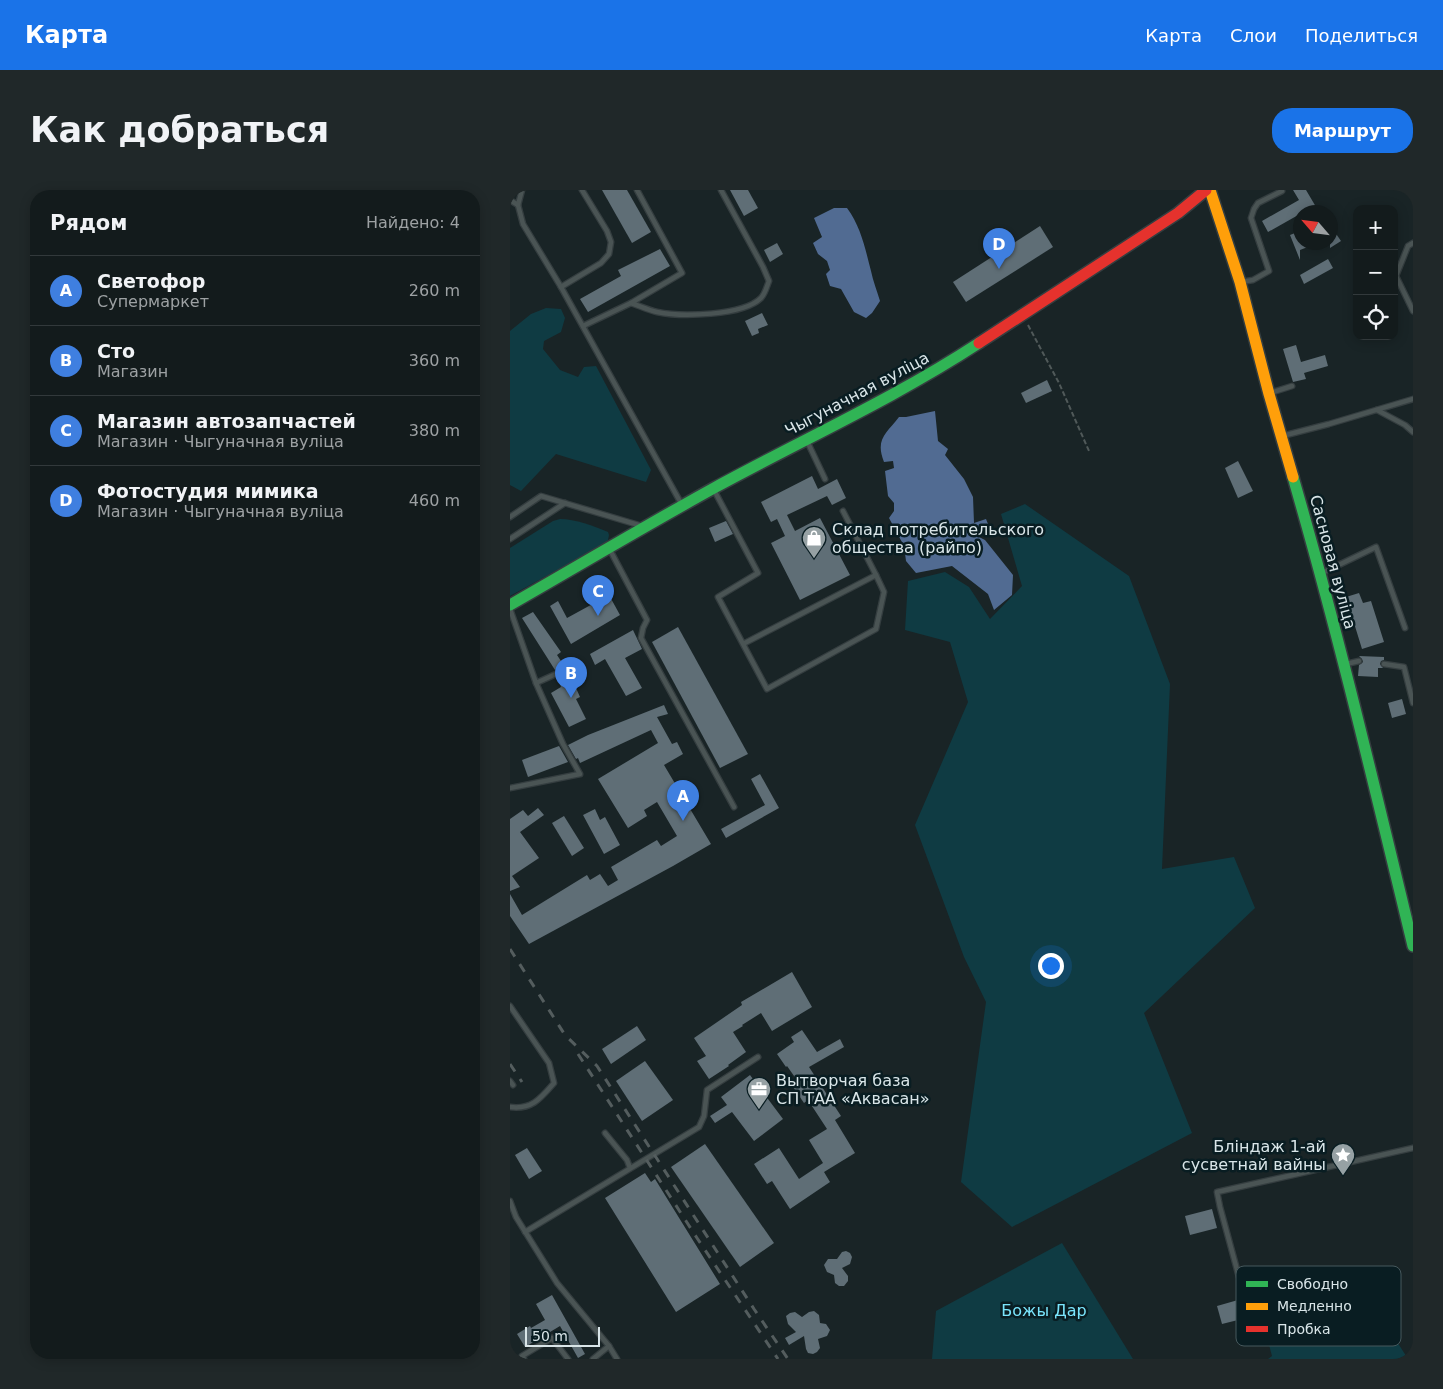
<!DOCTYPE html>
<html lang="ru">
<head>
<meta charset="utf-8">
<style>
	:root { --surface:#131b1c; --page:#202829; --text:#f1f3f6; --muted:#9da1a3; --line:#32393b; --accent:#1a73e8 }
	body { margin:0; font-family:"DejaVu Sans",sans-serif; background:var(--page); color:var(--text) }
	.controls { position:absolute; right:15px; top:15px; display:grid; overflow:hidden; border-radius:10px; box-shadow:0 2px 12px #0003 }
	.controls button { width:45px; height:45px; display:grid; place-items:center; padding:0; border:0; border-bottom:1px solid var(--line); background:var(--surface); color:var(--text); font:25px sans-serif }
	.compass { position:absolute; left:783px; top:15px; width:45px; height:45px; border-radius:50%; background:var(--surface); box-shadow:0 2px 12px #0003; rotate:298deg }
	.scale { position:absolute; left:15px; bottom:12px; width:75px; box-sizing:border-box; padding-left:5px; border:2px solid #d9e5e8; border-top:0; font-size:14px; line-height:18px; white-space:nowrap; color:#d9e5e8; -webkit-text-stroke:4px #091d22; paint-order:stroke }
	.you { position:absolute; left:540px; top:775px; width:18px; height:18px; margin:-12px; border:4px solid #fff; border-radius:50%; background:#1a73e8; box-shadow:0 0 0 8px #1a73e833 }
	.badge { display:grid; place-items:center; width:32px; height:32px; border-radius:50%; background:var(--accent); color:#fff; font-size:16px; font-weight:700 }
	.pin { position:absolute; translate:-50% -41px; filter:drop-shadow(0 1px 2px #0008) }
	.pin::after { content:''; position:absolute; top:26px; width:18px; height:15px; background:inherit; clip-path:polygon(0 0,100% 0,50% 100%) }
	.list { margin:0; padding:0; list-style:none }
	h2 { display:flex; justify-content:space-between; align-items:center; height:65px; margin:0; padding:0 20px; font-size:21px }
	h2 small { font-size:16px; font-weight:400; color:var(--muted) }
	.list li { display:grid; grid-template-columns:32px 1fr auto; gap:15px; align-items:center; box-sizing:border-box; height:70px; padding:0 20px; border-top:1px solid var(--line) }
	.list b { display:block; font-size:19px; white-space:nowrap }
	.list p { margin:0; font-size:16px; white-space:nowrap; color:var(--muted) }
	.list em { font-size:16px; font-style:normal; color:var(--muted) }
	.icon { flex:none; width:28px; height:28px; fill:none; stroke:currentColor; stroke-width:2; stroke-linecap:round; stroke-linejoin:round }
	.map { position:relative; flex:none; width:903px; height:1169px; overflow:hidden; border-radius:20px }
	header { display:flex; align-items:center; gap:30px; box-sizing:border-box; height:70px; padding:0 25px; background:var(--accent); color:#fff }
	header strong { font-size:24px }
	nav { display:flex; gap:28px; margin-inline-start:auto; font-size:18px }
	.intro { display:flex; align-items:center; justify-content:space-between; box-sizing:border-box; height:120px; padding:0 30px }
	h1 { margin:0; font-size:35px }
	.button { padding:12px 22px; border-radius:20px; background:var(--accent); color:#fff; font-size:18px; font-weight:700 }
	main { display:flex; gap:30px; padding:0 30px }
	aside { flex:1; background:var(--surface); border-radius:20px; box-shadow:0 2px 12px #0003 }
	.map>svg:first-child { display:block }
	.green { fill:#0f3b43 }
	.water { fill:#516b92 }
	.building { fill:#5f6e76 }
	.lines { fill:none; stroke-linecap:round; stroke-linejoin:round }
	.lane-casing { stroke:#353e40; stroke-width:7 }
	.fast-casing { stroke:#353e40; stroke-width:14 }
	.slow-casing { stroke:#353e40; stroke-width:14 }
	.jam-casing { stroke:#353e40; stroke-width:14 }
	.path { stroke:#505959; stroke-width:2; stroke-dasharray:5 2.5; stroke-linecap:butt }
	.lane { stroke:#4a5454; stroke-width:4.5 }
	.fast { stroke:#30b455; stroke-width:11 }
	.slow { stroke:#ff9f0a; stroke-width:11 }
	.jam { stroke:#e5322d; stroke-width:11 }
	.rail { stroke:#545d5e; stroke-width:3; stroke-dasharray:9 9; stroke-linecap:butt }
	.labels { text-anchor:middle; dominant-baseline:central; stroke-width:5; stroke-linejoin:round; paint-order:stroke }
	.street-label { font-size:16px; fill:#d9e5e8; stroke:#091d22 }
	.poi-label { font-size:16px; fill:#d9e5e8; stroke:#091d22; text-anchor:start }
	.park-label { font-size:16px; fill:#79e4fb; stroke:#091d22 }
	.key { fill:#091d22; stroke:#47595d; stroke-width:1 }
	.key-label { font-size:14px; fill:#d9e5e8 }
</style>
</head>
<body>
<header>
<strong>Карта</strong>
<nav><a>Карта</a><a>Слои</a><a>Поделиться</a></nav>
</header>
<div class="intro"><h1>Как добраться</h1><a class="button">Маршрут</a></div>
<main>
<aside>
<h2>Рядом<small>Найдено: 4</small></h2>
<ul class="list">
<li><span class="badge" style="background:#3f7fe0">A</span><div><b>Светофор</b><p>Супермаркет</p></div><em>260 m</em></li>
<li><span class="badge" style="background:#3f7fe0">B</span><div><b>Сто</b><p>Магазин</p></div><em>360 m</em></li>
<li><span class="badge" style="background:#3f7fe0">C</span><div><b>Магазин автозапчастей</b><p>Магазин · Чыгуначная вуліца</p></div><em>380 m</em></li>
<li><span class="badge" style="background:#3f7fe0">D</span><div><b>Фотостудия мимика</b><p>Магазин · Чыгуначная вуліца</p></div><em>460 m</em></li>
</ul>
</aside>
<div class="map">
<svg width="903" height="1169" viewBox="0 0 903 1169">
	<rect width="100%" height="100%" fill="#192426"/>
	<g class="green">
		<polygon points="36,118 51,119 55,128 51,142 34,151 33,159 50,180 68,187 74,177 86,176 141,280 136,292 46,264 11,301 0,295 0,141 21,124"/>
		<polygon points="515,314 619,386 660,494 652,679 724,667 745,718 634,823 682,943 502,1037 451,992 476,812 454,767 405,635 458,512 440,452 395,440 398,391 435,382 459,397 480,429 512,396 491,324"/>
		<path d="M50 329C65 329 84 336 98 342L99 345 98 350 93 355 0 406V358L43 331Z"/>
		<polygon points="552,1053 623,1169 422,1169 426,1121"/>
		<polygon points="851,1095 898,1169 758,1169 762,1166 751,1125"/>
	</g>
	<g class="water">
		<path d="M324 18H337C351 37 355 58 361 81 363 91 367 101 370 111L362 123 356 128 344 122 331 99 320 96 316 84 320 80 317 71 308 64 303 53 312 47 304 28Z"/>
		<path d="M425 221 428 251 438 259 435 265 454 289 463 307 464 333 476 329 478 334 469 347 475 350 503 385 502 405 484 420 478 404 442 376 406 383 396 371 394 356 379 328 384 321V313L378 306 375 281 384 278 383 271 374 272C365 249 376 244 389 227H396Z"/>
	</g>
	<g class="building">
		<polygon points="92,0 117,0 141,42 122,53"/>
		<polygon points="220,0 238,0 248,18 234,26"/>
		<polygon points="783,0 796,0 809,22 790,22 790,24 758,42 752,31 789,10"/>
		<polygon points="820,35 831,51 820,58"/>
		<polygon points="530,36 543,57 456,112 443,92"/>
		<polygon points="790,41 790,52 808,53 790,60 790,70 780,45"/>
		<polygon points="267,53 273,64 260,72 254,60"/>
		<polygon points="150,59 160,76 78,122 70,109 111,86 108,80"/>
		<polygon points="818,69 823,78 794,94 790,85"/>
		<polygon points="252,123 258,135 248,139 249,143 242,146 235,131"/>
		<polygon points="786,155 791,172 815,165 818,176 794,183 796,189 783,192 773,159"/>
		<polygon points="537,190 542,201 516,213 511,203"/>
		<polygon points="728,271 743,301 728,308 715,278"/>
		<polygon points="302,286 308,299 327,289 336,308 322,315 317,306 277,325 285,341 310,328 340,385 290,410 261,353 275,346 267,329 261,332 251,312"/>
		<polygon points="216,331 223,344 205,352 199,338"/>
		<polygon points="849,403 853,413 861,411 874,452 852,459 836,407"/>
		<polygon points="99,405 110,425 61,454 40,416 48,411 57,428"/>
		<polygon points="23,422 51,462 47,465 53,474 45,480 12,428"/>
		<polygon points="168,437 238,564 210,578 142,452"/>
		<polygon points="123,440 132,459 115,468 132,498 116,506 95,469 85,475 80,464"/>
		<polygon points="849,466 874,467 874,470 871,471 870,474 873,478 868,478 868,487 848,486 849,475 853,472 852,469"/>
		<polygon points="57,481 59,482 70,507 66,509 76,529 59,537 41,503 51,497 48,488"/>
		<polygon points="892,509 896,524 882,528 878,513"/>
		<polygon points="154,515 158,524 147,527 162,554 167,552 173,564 154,575 201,654 163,676 19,754 0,726 0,704 12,725 77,685 80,690 90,684 98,696 108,690 101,677 147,650 151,656 167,646 147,612 134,620 137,626 118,638 88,589 148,553 141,540 70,573 68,568 66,569 58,555 78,545"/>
		<polygon points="49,556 58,572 18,587 12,570"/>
		<polygon points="250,584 269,618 216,648 211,639 255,615 241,589"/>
		<polygon points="28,618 34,625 10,642 29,668 2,686 10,697 0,701 0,629 13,620 18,626"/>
		<polygon points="85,619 90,630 95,627 110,655 94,664 73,625"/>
		<polygon points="54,626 74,658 62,666 42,633"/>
		<polygon points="282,782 302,817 262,841 251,823 232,835 233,836 223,842 236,862 218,875 219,876 199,889 187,871 196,866 184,848 232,815 231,812"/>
		<polygon points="127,836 136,850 101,874 92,859"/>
		<polygon points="292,840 307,862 330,849 334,857 299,877 331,926 325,930 345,963 314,982 320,992 280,1019 262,991 257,994 244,974 269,958 289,989 313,973 299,950 317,939 298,910 294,913 283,897 289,893 277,876 276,877 267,864 284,852 281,847"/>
		<polygon points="135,871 163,910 132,931 106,891"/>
		<polygon points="240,885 273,929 244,951 222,922 205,933 200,926 217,915 211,907"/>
		<polygon points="195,954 264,1053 230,1077 161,977"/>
		<polygon points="17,958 32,981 19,989 5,965"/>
		<polygon points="135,983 141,992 145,989 210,1094 166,1122 95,1008"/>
		<polygon points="702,1019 707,1038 680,1045 675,1026"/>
		<polygon points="336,1061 340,1063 342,1067 340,1074 332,1078 338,1086 338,1091 334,1096 329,1096 325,1093 324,1085 317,1082 314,1075 318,1069 327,1069 332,1062"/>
		<polygon points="42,1105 75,1164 68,1168 50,1136 15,1157 7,1144 20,1136 21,1138 35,1130 26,1114"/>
		<polygon points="735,1108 740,1127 712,1134 707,1116"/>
		<polygon points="304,1121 309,1125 310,1133 316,1134 320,1140 317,1146 308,1149 310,1158 307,1162 303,1164 298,1163 296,1159 294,1146 279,1155 275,1148 286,1142 278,1134 276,1126 280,1123 285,1122 292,1127 299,1122"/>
	</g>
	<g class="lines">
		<g class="lane-casing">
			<g id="lane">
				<polyline points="12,0 8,15 13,34 51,97 172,315"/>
				<polyline points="0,10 8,15"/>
				<polyline points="903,53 898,56 886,86 903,121"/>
				<polyline points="731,92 743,90 759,81 741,28 744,19 748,13 772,1"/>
				<polyline points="51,97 91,73 99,64 101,52 97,41 72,0"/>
				<polyline points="121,113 172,83 127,0"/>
				<path d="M73 136 121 113C130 116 138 120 147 122 171 127 233 126 251 108 255 104 257 96 259 91L253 77 211 0"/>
				<polyline points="760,203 782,196"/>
				<polyline points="867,220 895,235 903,242"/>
				<polyline points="772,246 819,234 903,209"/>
				<polyline points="297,251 315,289"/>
				<polyline points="204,300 248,383 208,407 257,499 366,439 374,402 366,385 233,454"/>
				<polyline points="333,321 366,385"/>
				<polyline points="0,327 31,306 132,336"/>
				<polyline points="0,349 55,313"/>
				<polyline points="100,360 137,430 133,438 131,448 224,617"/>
				<polyline points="812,383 866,357 895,438"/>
				<polyline points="0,419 26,493 46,484 61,473"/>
				<polyline points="836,474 849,471"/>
				<polyline points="874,474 894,477 903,513"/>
				<polyline points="0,598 70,584 53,554 26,493"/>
				<path d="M0 816 39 873 44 893C31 908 22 920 0 917"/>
				<polyline points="0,891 3,895"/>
				<polyline points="95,943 117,970 120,978"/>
				<polyline points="0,1011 6,1027 47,1093 99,1156 107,1169"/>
				<polyline points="15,1042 189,937 194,926 197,900 248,867"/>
				<polyline points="732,1093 729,1087 710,1017 707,1002 903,958"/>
				<polyline points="14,1169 12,1166 42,1148 58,1169"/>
				<polyline points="83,1169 99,1156"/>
			</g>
		</g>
		<g class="fast-casing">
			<g id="fast">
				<path d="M783 287C828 442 865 599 903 756"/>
				<path d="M0 415C68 376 135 336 204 298 292 250 385 208 469 153"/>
			</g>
		</g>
		<g class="slow-casing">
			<polyline id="slow" points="700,0 730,92 759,204 783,287"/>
		</g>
		<g class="jam-casing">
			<polyline id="jam" points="469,153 668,23 696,0"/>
		</g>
		<polyline class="path" points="518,135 549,193 579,261"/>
		<use href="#lane" class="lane"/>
		<use href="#fast" class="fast"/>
		<use href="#slow" class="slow"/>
		<use href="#jam" class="jam"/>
		<g class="rail">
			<polyline points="0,759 55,845 87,876 244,1119 278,1169"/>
			<polyline points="68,864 187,1048 268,1169"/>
			<polyline points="0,874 12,892"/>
		</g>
	</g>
	<defs>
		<g id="shop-pin" transform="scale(1.25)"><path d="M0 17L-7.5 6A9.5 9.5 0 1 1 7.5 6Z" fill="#96a1a4" stroke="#091d22"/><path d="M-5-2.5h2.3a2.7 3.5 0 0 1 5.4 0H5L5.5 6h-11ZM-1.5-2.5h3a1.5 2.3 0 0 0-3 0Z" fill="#fff"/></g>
		<g id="office-pin" transform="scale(1.25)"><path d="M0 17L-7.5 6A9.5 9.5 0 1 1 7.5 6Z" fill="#96a1a4" stroke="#091d22"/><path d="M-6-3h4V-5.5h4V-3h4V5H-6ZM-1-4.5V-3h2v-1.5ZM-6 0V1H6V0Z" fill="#fff"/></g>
		<g id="sight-pin" transform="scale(1.25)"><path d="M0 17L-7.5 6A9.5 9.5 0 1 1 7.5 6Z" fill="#96a1a4" stroke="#091d22"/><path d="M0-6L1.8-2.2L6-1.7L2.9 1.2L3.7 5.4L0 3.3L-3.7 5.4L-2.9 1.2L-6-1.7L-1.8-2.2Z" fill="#fff"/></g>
	</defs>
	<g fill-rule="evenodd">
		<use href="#shop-pin" x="304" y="348"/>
		<use href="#office-pin" x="249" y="899"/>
		<use href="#sight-pin" x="833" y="965"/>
	</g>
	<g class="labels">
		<g class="street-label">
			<text transform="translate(347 204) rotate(-28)">Чыгуначная вуліца</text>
			<text transform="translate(823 372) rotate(75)">Сасновая вуліца</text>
		</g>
		<g class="poi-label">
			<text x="322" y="339">Склад потребительского<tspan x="322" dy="18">общества (райпо)</tspan></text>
			<text x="266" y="890">Вытворчая база<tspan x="266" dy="18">СП ТАА «Аквасан»</tspan></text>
			<text x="816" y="956" text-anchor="end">Бліндаж 1-ай<tspan x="816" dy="18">сусветнай вайны</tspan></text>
		</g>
		<g class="park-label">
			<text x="534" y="1120">Божы Дар</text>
		</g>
	</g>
	<rect x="726" y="1076" width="165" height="80" rx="8" class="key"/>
	<rect x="736" y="1091" width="22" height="6" fill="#30b455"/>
	<rect x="736" y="1113" width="22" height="7" fill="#ff9f0a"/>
	<rect x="736" y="1136" width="22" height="6" fill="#e5322d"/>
	<g class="key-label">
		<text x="767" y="1099">Свободно</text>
		<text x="767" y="1121">Медленно</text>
		<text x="767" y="1144">Пробка</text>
	</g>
</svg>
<div class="controls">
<button>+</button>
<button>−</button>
<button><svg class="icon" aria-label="locate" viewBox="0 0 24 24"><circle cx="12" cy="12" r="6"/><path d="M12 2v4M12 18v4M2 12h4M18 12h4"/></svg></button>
</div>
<svg class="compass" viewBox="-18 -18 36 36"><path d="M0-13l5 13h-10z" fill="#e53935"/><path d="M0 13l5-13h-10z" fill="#9da1a3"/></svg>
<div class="scale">50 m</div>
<div class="you"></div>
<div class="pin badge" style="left:173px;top:631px;background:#3f7fe0">A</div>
<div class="pin badge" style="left:61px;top:508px;background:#3f7fe0">B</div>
<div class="pin badge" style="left:88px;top:426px;background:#3f7fe0">C</div>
<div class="pin badge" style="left:489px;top:79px;background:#3f7fe0">D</div>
</div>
</main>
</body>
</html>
